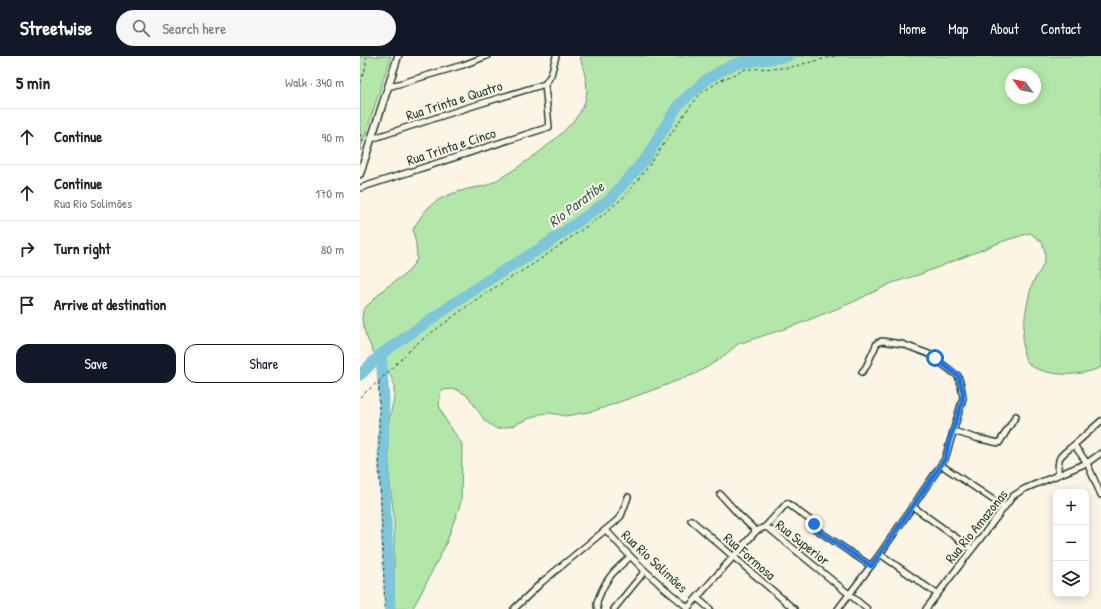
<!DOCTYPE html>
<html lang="en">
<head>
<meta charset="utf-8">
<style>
	:root { --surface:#fff; --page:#f6f6f6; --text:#222; --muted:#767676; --line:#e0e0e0; --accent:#111827 }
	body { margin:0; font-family:"Patrick Hand",sans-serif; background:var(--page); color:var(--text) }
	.controls { position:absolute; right:12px; bottom:12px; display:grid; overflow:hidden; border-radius:8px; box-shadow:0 2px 10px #0003 }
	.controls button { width:36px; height:36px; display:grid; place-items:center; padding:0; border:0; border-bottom:1px solid var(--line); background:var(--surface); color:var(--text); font:20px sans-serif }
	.compass { position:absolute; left:645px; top:12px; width:36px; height:36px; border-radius:50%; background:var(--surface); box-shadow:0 2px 10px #0003; rotate:303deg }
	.stop { position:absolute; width:12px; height:12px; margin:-9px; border:3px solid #1a73e8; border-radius:50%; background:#fff }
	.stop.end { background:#1a73e8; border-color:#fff; box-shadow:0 1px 4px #0008 }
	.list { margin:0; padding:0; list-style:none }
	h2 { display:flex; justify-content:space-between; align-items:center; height:52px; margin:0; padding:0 16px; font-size:17px }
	h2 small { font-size:13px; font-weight:400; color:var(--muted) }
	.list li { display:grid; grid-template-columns:26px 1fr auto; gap:12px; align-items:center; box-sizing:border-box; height:56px; padding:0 16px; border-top:1px solid var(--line) }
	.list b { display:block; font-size:15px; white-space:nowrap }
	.list p { margin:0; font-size:13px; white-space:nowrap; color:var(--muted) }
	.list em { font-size:13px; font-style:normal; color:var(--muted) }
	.actions { display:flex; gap:8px; padding:12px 16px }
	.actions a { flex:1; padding:9px 0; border:1px solid var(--accent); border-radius:12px; text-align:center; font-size:14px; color:var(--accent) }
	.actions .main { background:var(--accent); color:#fff }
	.icon { flex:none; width:22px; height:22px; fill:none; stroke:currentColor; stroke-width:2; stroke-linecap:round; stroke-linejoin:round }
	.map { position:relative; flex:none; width:741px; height:553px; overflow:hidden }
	header { display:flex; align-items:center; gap:24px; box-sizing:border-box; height:56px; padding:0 20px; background:var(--accent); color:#fff }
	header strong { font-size:19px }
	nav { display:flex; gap:22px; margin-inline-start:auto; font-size:14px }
	.search { width:280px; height:36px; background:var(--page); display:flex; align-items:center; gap:10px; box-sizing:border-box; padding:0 14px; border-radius:22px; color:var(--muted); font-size:15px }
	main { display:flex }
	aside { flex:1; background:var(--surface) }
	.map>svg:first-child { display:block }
	.green { fill:#b3e7a9; stroke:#69926e; fill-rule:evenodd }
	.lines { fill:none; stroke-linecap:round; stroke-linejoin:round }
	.river { stroke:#7bc5db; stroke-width:11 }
	.minor-casing { stroke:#1f3d34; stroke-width:8 }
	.tertiary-casing { stroke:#1f3d34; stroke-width:9 }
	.path { stroke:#1f3d34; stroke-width:1; stroke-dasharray:3 3; stroke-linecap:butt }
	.minor { stroke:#fcf5e5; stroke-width:5 }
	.tertiary { stroke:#fcf5e5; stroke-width:6 }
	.route { stroke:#1a73e8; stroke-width:5 }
	.labels { text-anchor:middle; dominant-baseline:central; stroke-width:4; stroke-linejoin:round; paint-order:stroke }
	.street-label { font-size:14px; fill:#1f3d34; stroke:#fcf5e5 }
	.water-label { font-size:15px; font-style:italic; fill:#365f5e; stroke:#fcf5e5 }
</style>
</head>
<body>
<header>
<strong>Streetwise</strong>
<div class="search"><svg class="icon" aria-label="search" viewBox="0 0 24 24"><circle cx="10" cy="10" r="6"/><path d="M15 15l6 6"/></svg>Search here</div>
<nav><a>Home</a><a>Map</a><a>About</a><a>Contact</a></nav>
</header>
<main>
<aside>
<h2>5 min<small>Walk · 340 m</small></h2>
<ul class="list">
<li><svg class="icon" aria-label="ahead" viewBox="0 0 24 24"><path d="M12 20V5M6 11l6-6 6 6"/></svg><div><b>Continue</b></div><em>90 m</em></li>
<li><svg class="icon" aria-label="ahead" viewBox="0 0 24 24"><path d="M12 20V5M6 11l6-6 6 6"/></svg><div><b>Continue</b><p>Rua Rio Solimões</p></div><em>170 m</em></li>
<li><svg class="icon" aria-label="right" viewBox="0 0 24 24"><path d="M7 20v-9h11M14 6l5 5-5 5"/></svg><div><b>Turn right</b></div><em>80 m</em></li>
<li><svg class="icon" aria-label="arrive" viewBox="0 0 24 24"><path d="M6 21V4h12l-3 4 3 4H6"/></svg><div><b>Arrive at destination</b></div></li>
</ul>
<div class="actions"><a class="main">Save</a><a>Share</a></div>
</aside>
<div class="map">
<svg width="741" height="553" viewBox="0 0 741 553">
	<rect width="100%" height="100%" fill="#fcf5e5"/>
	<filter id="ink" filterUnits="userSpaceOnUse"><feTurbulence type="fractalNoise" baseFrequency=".025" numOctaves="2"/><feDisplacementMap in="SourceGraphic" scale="8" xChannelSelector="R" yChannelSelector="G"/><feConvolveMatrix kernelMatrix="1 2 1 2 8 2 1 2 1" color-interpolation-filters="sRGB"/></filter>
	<g filter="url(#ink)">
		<g class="green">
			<polygon points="0,0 31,0 0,95"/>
			<path d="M220 0H741V311C725 319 704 320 687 316 678 314 669 311 665 302 659 287 667 244 672 229 676 219 684 212 685 201 686 196 683 190 682 186L670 177 644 185 561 218 532 227 491 247 436 269 378 288 360 303 347 311 335 318 293 334 234 355 206 360 190 357 180 358 152 370 137 373 125 365 108 340 96 333 81 334 79 349 85 363 102 388 101 446 85 490 58 543 52 553H34V460L30 430 28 384V369L34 342V328L28 314 18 304 11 291 5 277 2 263 3 254 24 233 48 216 57 203 56 188 53 174C68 145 81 140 112 132 117 131 123 131 127 129 153 117 218 73 225 45 230 30 223 14 220 0ZM651 18H675V42H651Z"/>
		</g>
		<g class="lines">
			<g class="river">
				<polyline points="21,298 24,344 23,393 30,553"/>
				<polyline points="0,319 21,298 125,226 181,192 249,144 286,102 318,49 348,22 374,8 428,0"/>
			</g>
			<g class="minor-casing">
				<g id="minor">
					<polyline points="28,31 103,9 127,0"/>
					<polyline points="11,83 106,52 185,28"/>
					<polyline points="0,132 189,71 185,28 191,19 196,0"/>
					<polyline points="741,365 714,389 727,407 741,439"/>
					<polyline points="593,375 616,382 639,387 656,360"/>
					<polyline points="581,409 644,451"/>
					<path d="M698 418C698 399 699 401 714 389"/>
					<polyline points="360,438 380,460 396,475"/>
					<polyline points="552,450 612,493"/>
					<polyline points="331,464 434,553"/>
					<polyline points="405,471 427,447 454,467 454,472 511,510"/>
					<path d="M246 474C271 503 298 528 328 552"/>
					<polyline points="520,498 577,538"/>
					<polyline points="337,542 350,553"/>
					<polyline points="154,553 182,526 255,466 261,460 268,441"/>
					<path d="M238 553C236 549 237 545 239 541 246 522 255 514 270 501"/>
					<polyline points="254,553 284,516"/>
					<polyline points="327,553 396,475 405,471 411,474 507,553"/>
					<polyline points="478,553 520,498 585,403 603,342 601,329 598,320 569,298 542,288 522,285 517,287 506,311 502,316"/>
					<polyline points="566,553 653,440 664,433 727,407 741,397"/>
				</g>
			</g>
			<g class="tertiary-casing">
				<polyline id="tertiary" points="0,118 38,0"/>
			</g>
			<g class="path">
				<polyline points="0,26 6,11 6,0"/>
				<polyline points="0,78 3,86"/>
				<polyline points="19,326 19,397 25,553"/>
				<polyline points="0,341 19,325 55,289 121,240 175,207 244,158 264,141 288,111 325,57 341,37 361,24 386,13 427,12 475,0"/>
			</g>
			<use href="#minor" class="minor"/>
			<use href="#tertiary" class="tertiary"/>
		</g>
	</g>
	<g class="lines" filter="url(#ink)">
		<polyline class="route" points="454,468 454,472 511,510 520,498 585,403 589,386 602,346 603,336 598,320 575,302"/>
	</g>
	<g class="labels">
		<g class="street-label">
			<text transform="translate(94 44) rotate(-18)">Rua Trinta e Quatro</text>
			<text transform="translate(91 90) rotate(-18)">Rua Trinta e Cinco</text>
			<text transform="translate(616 470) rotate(-51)">Rua Rio Amazonas</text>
			<text transform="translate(443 486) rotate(38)">Rua Superior</text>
			<text transform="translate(390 500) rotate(41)">Rua Formosa</text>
			<text transform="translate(295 505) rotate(43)">Rua Rio Solimões</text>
		</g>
		<g class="water-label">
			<text transform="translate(216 148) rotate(-37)">Rio Paratibe</text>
		</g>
	</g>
</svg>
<div class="controls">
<button>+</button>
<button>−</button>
<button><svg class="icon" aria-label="layers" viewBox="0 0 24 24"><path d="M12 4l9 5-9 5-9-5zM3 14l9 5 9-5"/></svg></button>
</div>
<svg class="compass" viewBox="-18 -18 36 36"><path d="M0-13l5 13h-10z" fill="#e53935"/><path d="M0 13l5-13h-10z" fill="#767676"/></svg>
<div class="stop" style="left:575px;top:302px"></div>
<div class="stop end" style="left:454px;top:468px"></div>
</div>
</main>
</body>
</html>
